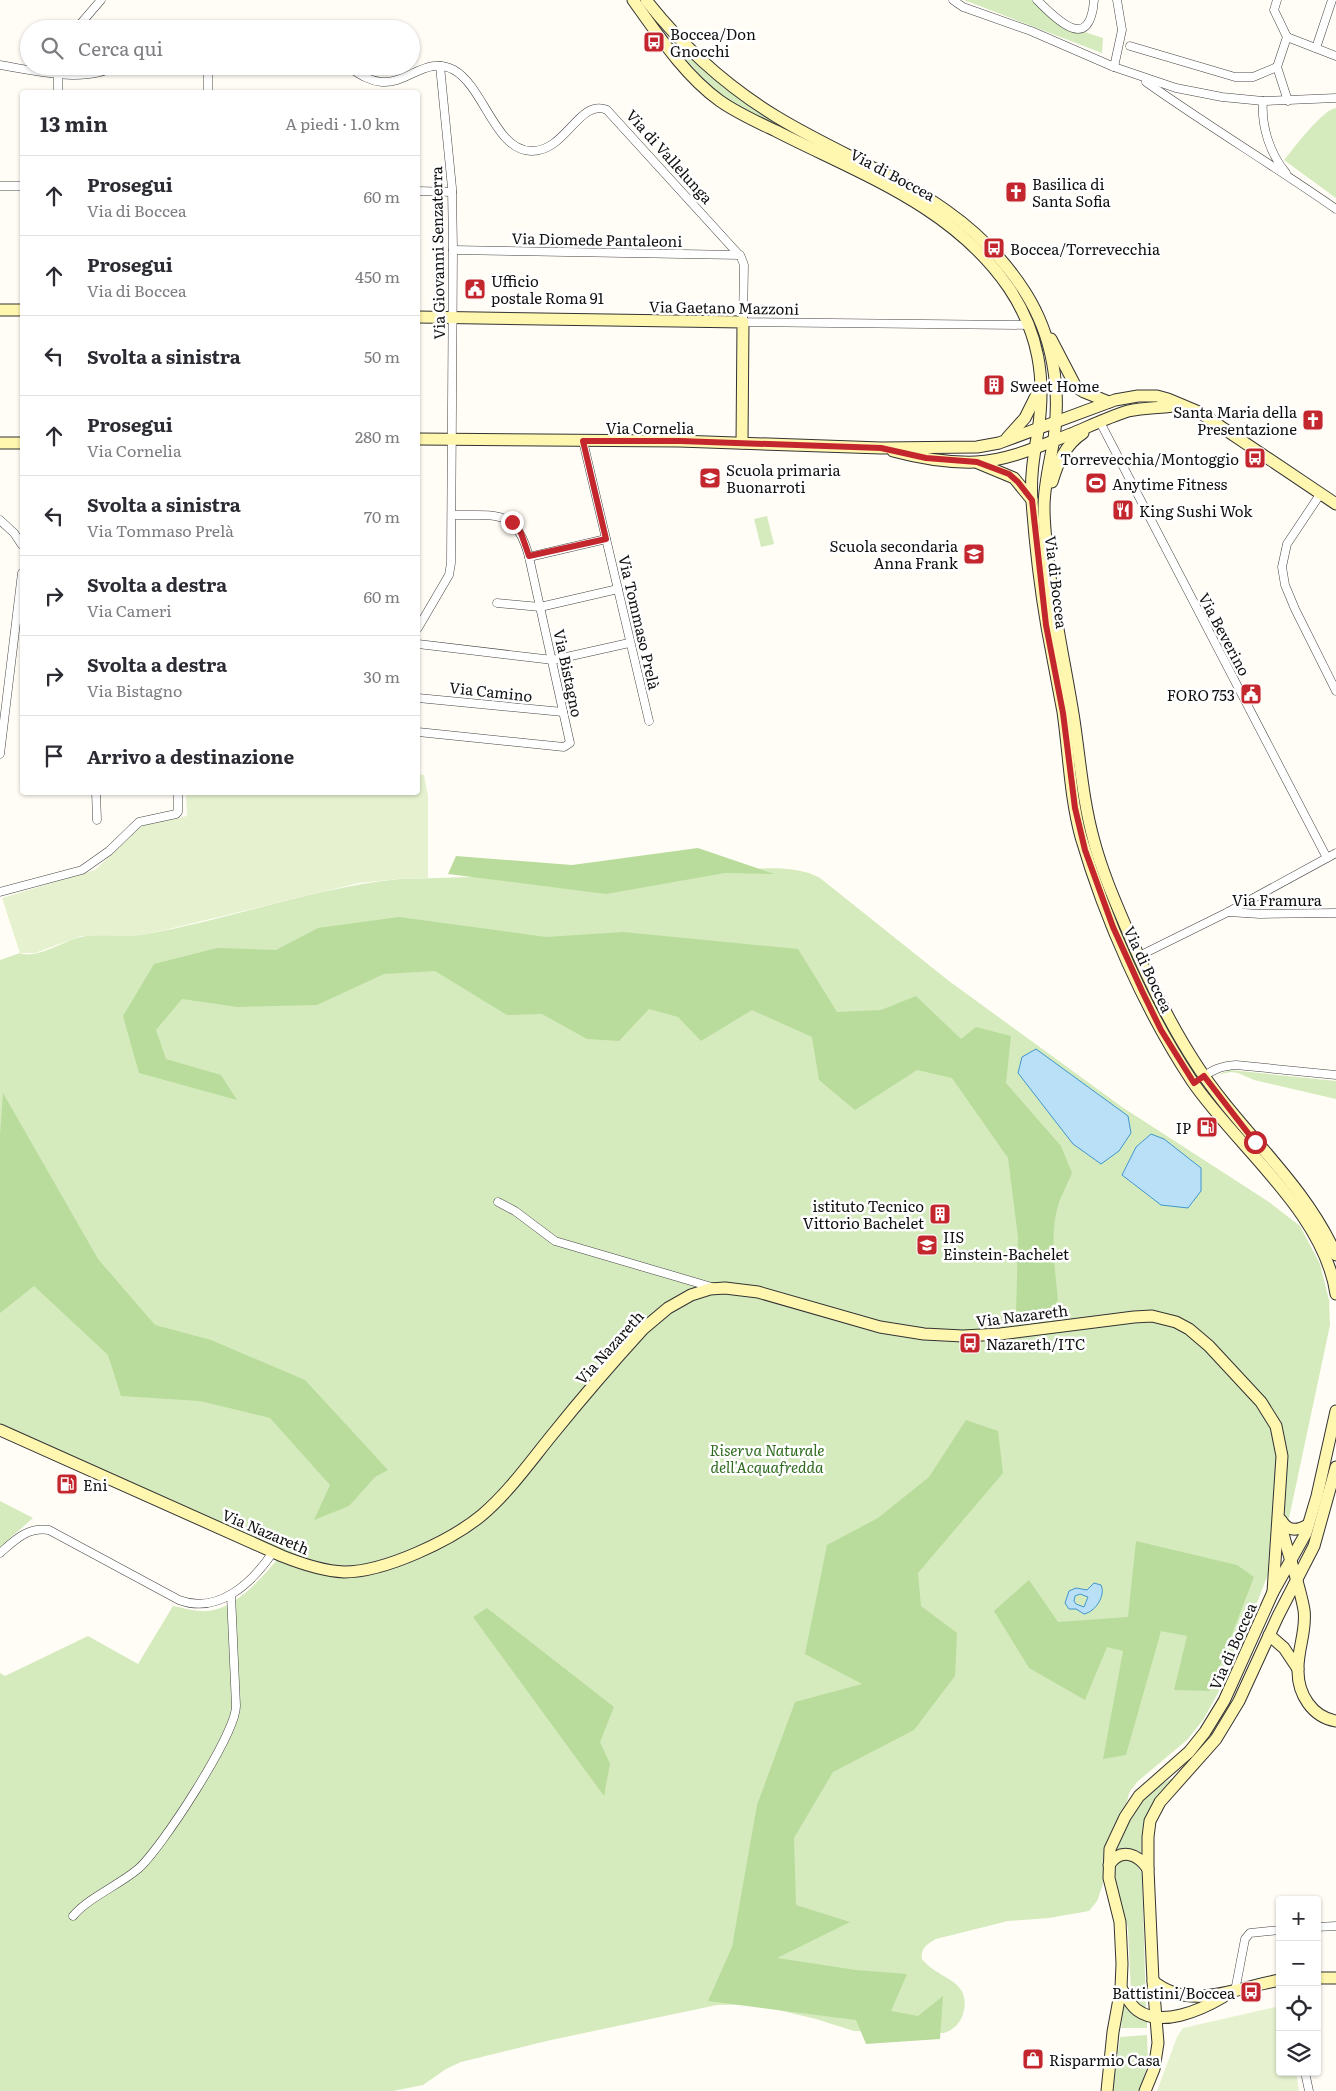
<!DOCTYPE html>
<html lang="it">
<head>
<meta charset="utf-8">
<style>
	:root { --surface:#fff; --page:#f7f7f7; --text:#2b2b33; --muted:#7c7c81; --line:#e1e1e2 }
	body { margin:0; font-family:Literata,serif; background:var(--page); color:var(--text) }
	.controls { position:absolute; right:15px; bottom:15px; display:grid; overflow:hidden; border-radius:5px; box-shadow:0 1px 4px #0004 }
	.controls button { width:45px; height:45px; display:grid; place-items:center; padding:0; border:0; border-bottom:1px solid var(--line); background:var(--surface); color:var(--text); font:25px sans-serif }
	.stop { position:absolute; width:15px; height:15px; margin:-11px; border:4px solid #c4262e; border-radius:50%; background:#fff }
	.stop.end { background:#c4262e; border-color:#fff; box-shadow:0 1px 5px #0008 }
	.list { margin:0; padding:0; list-style:none }
	h2 { display:flex; justify-content:space-between; align-items:center; height:65px; margin:0; padding:0 20px; font-size:21px }
	h2 small { font-size:16px; font-weight:400; color:var(--muted) }
	.list li { display:grid; grid-template-columns:32px 1fr auto; gap:15px; align-items:center; box-sizing:border-box; height:80px; padding:0 20px; border-top:1px solid var(--line) }
	.list b { display:block; font-size:19px; white-space:nowrap }
	.list p { margin:0; font-size:16px; white-space:nowrap; color:var(--muted) }
	.list em { font-size:16px; font-style:normal; color:var(--muted) }
	.icon { flex:none; width:28px; height:28px; fill:none; stroke:currentColor; stroke-width:2; stroke-linecap:round; stroke-linejoin:round }
	.map { position:relative; flex:none; width:1336px; height:2091px; overflow:hidden }
	.search { position:absolute; background:var(--surface); box-shadow:0 1px 4px #0004; left:20px; top:20px; width:400px; height:55px; display:flex; align-items:center; gap:12px; box-sizing:border-box; padding:0 18px; border-radius:28px; color:var(--muted); font-size:19px }
	.panel { position:absolute; background:var(--surface); box-shadow:0 1px 4px #0004; left:20px; top:90px; width:400px; height:705px; border-radius:5px }
	.map>svg:first-child { display:block }
	.green { fill:#d5ebbd }
	.forest { fill:#b9dc9c }
	.pitch { fill:#e6f2cf }
	.water { fill:#b9e0f7; stroke:#3f96cf; fill-rule:evenodd }
	.lines { fill:none; stroke-linecap:round; stroke-linejoin:round }
	.street-casing { stroke:#444; stroke-width:9 }
	.secondary-casing { stroke:#333; stroke-width:13 }
	.street { stroke:#fff; stroke-width:8 }
	.secondary { stroke:#fff6b0; stroke-width:11 }
	.route { stroke:#c4262e; stroke-width:6 }
	.labels { text-anchor:middle; dominant-baseline:central; stroke-width:5; stroke-linejoin:round; paint-order:stroke }
	.poi-label { font-size:15px; fill:#111; stroke:#fff; text-anchor:start }
	.street-label { font-size:15px; fill:#111; stroke:#fff }
	.park-label { font-size:15px; font-style:italic; fill:#2f6b1f; stroke:#fff }
</style>
</head>
<body>
<div class="map">
<svg width="1336" height="2091" viewBox="0 0 1336 2091">
	<rect width="100%" height="100%" fill="#fffdf5"/>
	<g class="green">
		<path d="M964 0H1032C1053 24 1074 28 1103 38L1102 53Z"/>
		<path d="M675 41 702 69 739 98 803 138C781 128 758 118 736 106 710 90 692 66 672 43Z"/>
		<path d="M1336 108V198L1284 160C1294 148 1322 110 1336 108Z"/>
		<polygon points="767,516 774,544 761,547 754,519"/>
		<path d="M724 870C755 870 792 863 820 878L949 981 1122 1107 1269 1202 1300 1226 1320 1264 1329 1300 1330 1325 1288 1523 1258 1600 1218 1693 1203 1720 1187 1740 1137 1782 1129 1793 1127 1802 1115 1825 1104 1852 1103 1884 1097 1901 1089 1911 1049 1918 1008 1921 936 1939C927 1944 920 1949 922 1959 938 1980 973 1979 963 2014 960 2024 953 2030 944 2033L854 2031 816 2019 753 2004 717 2005 551 2040 461 2062 446 2069 423 2085 393 2091H0V1673L5 1676 88 1636 138 1664 173 1606C184 1608 196 1612 208 1611 240 1607 264 1574 284 1552L0 1427V960L20 953C37 960 64 940 81 937 102 932 125 938 146 934 231 919 313 888 399 879Z"/>
		<polygon points="1230,1070 1336,1081 1336,1099 1254,1080 1238,1073 1231,1072 1217,1075"/>
		<polygon points="0,1501 33,1518 0,1547"/>
		<path d="M1173 1778C1149 1807 1140 1818 1142 1857L1116 1852C1124 1820 1143 1792 1173 1778Z"/>
		<path d="M1129 1859 1136 1862 1142 1874 1146 2009C1137 2007 1134 2000 1131 1993L1128 1928 1116 1887 1114 1871 1116 1861Z"/>
		<polygon points="1124,2003 1136,2017 1147,2020 1147,2028 1121,2028"/>
		<polygon points="1147,2035 1148,2064 1139,2091 1113,2091 1120,2037"/>
	</g>
	<g class="forest">
		<polygon points="698,848 774,874 725,873 606,894 448,874 456,856 572,865"/>
		<path d="M399 917 546 937 623 932 798 949 837 1012 881 1010 916 996 961 1039 976 1027 1011 1036 1006 1083 1061 1146 1072 1173C1068 1183 1063 1192 1059 1202 1049 1234 1055 1268 1058 1300L1040 1324 1016 1316 1018 1237 1008 1158 952 1078 917 1070 855 1110 819 1080 812 1037 752 1010 701 1041 678 1017 649 1009 619 1041 587 1039 542 1014 507 1015 435 971 384 974 317 1005 238 1007 182 999 156 1030 166 1059 221 1075 237 1100 139 1073 123 1016 154 964 217 948 276 950 318 928Z"/>
		<polygon points="3,1093 98,1259 155,1325 211,1340 305,1380 388,1470 375,1477 349,1506 314,1520 330,1485 270,1418 200,1401 121,1396 108,1355 34,1286 0,1313 0,1135"/>
		<polygon points="966,1420 998,1431 1003,1473 918,1573 921,1606 957,1633 955,1676 914,1730 833,1772 794,1838 796,1905 850,1922 777,1958 856,1970 907,1974 891,2011 918,2016 943,1996 940,2039 866,2044 856,2020 708,2001 732,1947 757,1805 795,1702 862,1684 805,1654 827,1545 878,1518 929,1477"/>
		<polygon points="1136,1541 1237,1565 1254,1577 1210,1691 1174,1690 1187,1636 1161,1631 1126,1755 1103,1759 1123,1651 1107,1647 1085,1700 1029,1668 994,1611 1029,1580 1058,1622 1128,1617"/>
		<polygon points="487,1608 614,1707 600,1742 610,1764 604,1796 473,1617"/>
	</g>
	<g class="pitch">
		<polygon points="418,774 424,775 428,796 428,878 399,879 359,883 144,935 81,936 35,953 20,953 2,898 95,870 142,825 187,816 186,793 418,792"/>
		<polygon points="1280,2006 1280,2072 1296,2072 1299,2091 1157,2091 1177,2037 1183,2028"/>
	</g>
	<g class="water">
		<polygon points="1036,1049 1128,1116 1131,1133 1119,1151 1101,1164 1073,1144 1018,1073 1022,1057"/>
		<polygon points="1151,1134 1164,1139 1201,1168 1201,1191 1188,1208 1161,1205 1122,1175 1136,1147"/>
		<path d="M1094 1583 1101 1585C1106 1596 1095 1612 1084 1614L1076 1609H1069L1065 1603 1069 1591 1076 1588 1087 1590ZM1080 1594 1088 1597 1084 1607 1076 1604 1074 1601 1075 1596Z"/>
	</g>
	<g class="lines">
		<g class="street-casing">
			<g id="street">
				<polyline points="953,0 963,7 1031,31 1114,67 1176,88 1222,97 1263,101 1336,98"/>
				<path d="M1037 0C1058 21 1090 53 1094 0"/>
				<polyline points="1277,0 1274,10 1287,37 1277,67 1288,101"/>
				<polyline points="76,29 101,0"/>
				<polyline points="1287,37 1336,56"/>
				<polyline points="1130,46 1235,77 1253,77 1277,67"/>
				<polyline points="1316,48 1332,0"/>
				<path d="M0 65C31 70 87 84 114 66"/>
				<polyline points="58,66 58,92"/>
				<path d="M347 66C358 73 368 81 382 82 408 84 427 55 454 70 484 87 495 150 531 151 566 152 579 98 607 110L741 257 744 265 743 322 1029 325"/>
				<polyline points="1114,67 1122,30 1117,0"/>
				<path d="M1146 82C1208 126 1273 165 1336 209"/>
				<polyline points="208,92 208,66"/>
				<path d="M1263 101C1261 126 1270 154 1286 173"/>
				<polyline points="0,186 22,186"/>
				<polyline points="418,191 452,192"/>
				<polyline points="453,250 740,255"/>
				<polyline points="1100,422 1327,858"/>
				<polyline points="583,441 649,721"/>
				<polyline points="1321,493 1287,544 1282,567 1285,585 1295,609 1336,691"/>
				<polyline points="0,520 14,533 22,545"/>
				<polyline points="529,557 606,539"/>
				<polyline points="497,603 540,607 618,589"/>
				<polyline points="418,628 449,575 451,563 453,250 452,188 440,66"/>
				<polyline points="418,644 553,660 629,643"/>
				<polyline points="418,698 563,712"/>
				<path d="M418 732 564 747 570 743 529 557C516 507 495 516 452 515"/>
				<polyline points="0,754 22,573"/>
				<polyline points="96,792 97,820"/>
				<polyline points="0,892 82,870 109,851 139,822 176,814 178,812 178,792"/>
				<polyline points="1228,912 1260,914 1336,913"/>
				<polyline points="1139,956 1228,912 1336,853"/>
				<path d="M1202 1078C1213 1069 1222 1066 1236 1065L1336 1075"/>
				<polyline points="498,1202 515,1211 555,1241 715,1288"/>
				<path d="M0 1553C15 1540 27 1527 49 1530L179 1600C218 1615 252 1583 273 1552"/>
				<path d="M73 1916C88 1898 119 1885 138 1869 161 1849 236 1734 236 1706L231 1595"/>
				<polyline points="1317,1927 1336,1926"/>
				<polyline points="1235,1991 1245,1939 1250,1933 1280,1930"/>
				<polyline points="1305,2072 1309,2091"/>
			</g>
		</g>
		<g class="secondary-casing">
			<g id="secondary">
				<path d="M633 0C658 35 685 76 720 101 737 113 757 122 776 131 860 174 953 206 1009 288 1039 333 1046 378 1038 431 1034 455 1030 477 1032 501 1035 543 1040 586 1047 627 1052 655 1058 684 1063 712 1069 754 1070 797 1081 837 1105 919 1145 1010 1192 1081 1237 1147 1324 1212 1336 1294"/>
				<path d="M646 0C683 47 726 86 777 117 868 172 963 195 1025 292 1053 336 1061 388 1054 439 1050 462 1044 485 1044 507 1044 533 1048 559 1051 584 1057 630 1067 675 1074 720 1080 760 1083 802 1094 841 1102 871 1114 899 1126 927 1146 975 1168 1021 1196 1064 1239 1131 1304 1182 1336 1255"/>
				<polyline points="0,310 22,310"/>
				<polyline points="418,317 743,322 742,443"/>
				<polyline points="1051,339 1076,387 1084,392 1109,402"/>
				<polyline points="1007,438 1025,418 1039,390"/>
				<polyline points="418,439 679,441 881,448 977,447 999,443 1115,400 1138,396 1157,396 1168,399 1199,412 1336,504"/>
				<polyline points="0,443 22,443"/>
				<path d="M893 451C919 458 948 463 976 462 1008 461 1042 445 1071 434 1090 426 1109 417 1128 411 1145 407 1164 408 1181 405"/>
				<polyline points="978,463 1014,478 1032,500"/>
				<path d="M1052 482C1058 462 1065 445 1083 433"/>
				<path d="M0 1430 282 1556C302 1564 323 1571 344 1572 385 1572 452 1540 482 1515 509 1492 530 1462 552 1435 581 1399 612 1363 643 1329L668 1308 691 1295 710 1289 725 1288 758 1292 880 1327 924 1334 963 1336 1000 1334 1134 1317 1152 1316 1176 1322 1189 1329 1209 1346 1261 1402 1276 1426 1282 1456 1273 1592"/>
				<path d="M1281 1520C1288 1532 1297 1531 1308 1525"/>
				<path d="M1281 1525C1287 1553 1299 1581 1304 1610 1307 1631 1297 1650 1298 1671 1298 1694 1312 1717 1336 1721"/>
				<polyline points="1269,1635 1284,1648 1298,1669"/>
				<path d="M1109 1865C1121 1847 1138 1854 1148 1869"/>
				<polyline points="1317,1978 1336,1978"/>
				<path d="M1153 1981C1190 2012 1239 1987 1280 1980"/>
				<path d="M1121 1988C1126 1996 1130 2005 1137 2010 1161 2028 1201 2010 1223 1997"/>
				<polyline points="1107,2091 1113,2032 1121,1988 1122,1964 1120,1922 1109,1878 1110,1849 1125,1817 1139,1796 1189,1752 1205,1732 1224,1701 1273,1592 1306,1533 1317,1496 1336,1411"/>
				<polyline points="1145,2091 1154,2069 1158,2043 1153,1981 1148,1869 1148,1837 1150,1821 1160,1802 1216,1739 1239,1701 1278,1616 1314,1546 1336,1467"/>
			</g>
		</g>
		<use href="#street" class="street"/>
		<use href="#secondary" class="secondary"/>
	</g>
	<g class="lines">
		<polyline class="route" points="512,522 521,533 529,556 606,539 583,441 680,441 881,448 926,458 977,462 1009,474 1018,482 1032,500 1046,625 1063,713 1075,808 1085,850 1113,927 1142,991 1161,1030 1194,1083 1204,1076 1255,1142"/>
	</g>
	<defs>
		<g id="bus-square" transform="scale(1.125)"><rect x="-9" y="-9" width="18" height="18" rx="4" fill="#c4262e" stroke="#fff"/><path d="M-5-6H5V4H4V6H2V4H-2V6H-4V4H-5ZM-3.5-4V0h7V-4ZM-3.5 1.2v1.5H-2V1.2ZM2 1.2v1.5H3.5V1.2Z" fill="#fff"/></g>
		<g id="church-square" transform="scale(1.125)"><rect x="-9" y="-9" width="18" height="18" rx="4" fill="#c4262e" stroke="#fff"/><path d="M-1.2-6h2.4v3.5h3.3v2.4h-3.3V6h-2.4V-.1h-3.3v-2.4h3.3Z" fill="#fff"/></g>
		<g id="civic-square" transform="scale(1.125)"><rect x="-9" y="-9" width="18" height="18" rx="4" fill="#c4262e" stroke="#fff"/><path d="M-.6-6.5H3V-4.5H.6V-3L4-1V1h2V6H-6V1h2V-1L-.6-3ZM-1.2 2.5V6h2.4V2.5Z" fill="#fff"/></g>
		<g id="building-square" transform="scale(1.125)"><rect x="-9" y="-9" width="18" height="18" rx="4" fill="#c4262e" stroke="#fff"/><path d="M-4-6H4V6H1V3H-1V6H-4ZM-2.5-4.3h1.7v1.8h-1.7ZM.8-4.3h1.7v1.8H.8ZM-2.5-1h1.7V.8h-1.7ZM.8-1h1.7V.8H.8Z" fill="#fff"/></g>
		<g id="school-square" transform="scale(1.125)"><rect x="-9" y="-9" width="18" height="18" rx="4" fill="#c4262e" stroke="#fff"/><path d="M0-5L7-2L0 1L-7-2ZM-4 1L0 2.5L4 1V4Q0 6-4 4Z" fill="#fff"/></g>
		<g id="stadium-square" transform="scale(1.125)"><rect x="-9" y="-9" width="18" height="18" rx="4" fill="#c4262e" stroke="#fff"/><path d="M0-5a6.5 5 0 1 0 0 10a6.5 5 0 1 0 0-10ZM-3.5-1.8h7v3.6h-7Z" fill="#fff"/></g>
		<g id="restaurant-square" transform="scale(1.125)"><rect x="-9" y="-9" width="18" height="18" rx="4" fill="#c4262e" stroke="#fff"/><path d="M-5-6h1v4h1v-4h1v4h1v-4h1v5L-1.5 .5V6h-2V.5L-5-1ZM5-6V6H3V1.5H1.5Q1.5-4 5-6Z" fill="#fff"/></g>
		<g id="fuel-square" transform="scale(1.125)"><rect x="-9" y="-9" width="18" height="18" rx="4" fill="#c4262e" stroke="#fff"/><path d="M-5.5-6h7V0h2V4h1.3V-2.5L3-4.5l.8-.8L6-3V5H2.5V1h-1V6h-7ZM-4.2-4.7v3.2H.2V-4.7Z" fill="#fff"/></g>
		<g id="shop-square" transform="scale(1.125)"><rect x="-9" y="-9" width="18" height="18" rx="4" fill="#c4262e" stroke="#fff"/><path d="M-5-2.5h2.3a2.7 3.5 0 0 1 5.4 0H5L5.5 6h-11ZM-1.5-2.5h3a1.5 2.3 0 0 0-3 0Z" fill="#fff"/></g>
	</defs>
	<g fill-rule="evenodd">
		<use href="#bus-square" x="654" y="42"/>
		<use href="#church-square" x="1016" y="192"/>
		<use href="#bus-square" x="994" y="248"/>
		<use href="#civic-square" x="475" y="289"/>
		<use href="#building-square" x="994" y="385"/>
		<use href="#church-square" x="1313" y="420"/>
		<use href="#bus-square" x="1255" y="458"/>
		<use href="#school-square" x="710" y="478"/>
		<use href="#stadium-square" x="1096" y="483"/>
		<use href="#restaurant-square" x="1123" y="510"/>
		<use href="#school-square" x="974" y="554"/>
		<use href="#civic-square" x="1251" y="694"/>
		<use href="#fuel-square" x="1207" y="1127"/>
		<use href="#building-square" x="940" y="1214"/>
		<use href="#school-square" x="927" y="1245"/>
		<use href="#bus-square" x="970" y="1343"/>
		<use href="#fuel-square" x="67" y="1484"/>
		<use href="#bus-square" x="1251" y="1992"/>
		<use href="#shop-square" x="1033" y="2059"/>
	</g>
	<g class="labels">
		<g class="poi-label">
			<text x="670" y="33">Boccea/Don<tspan x="670" dy="17">Gnocchi</tspan></text>
			<text x="1032" y="183">Basilica di<tspan x="1032" dy="17">Santa Sofia</tspan></text>
			<text x="1010" y="248">Boccea/Torrevecchia</text>
			<text x="491" y="280">Ufficio<tspan x="491" dy="17">postale Roma 91</tspan></text>
			<text x="1010" y="385">Sweet Home</text>
			<text x="1297" y="411" text-anchor="end">Santa Maria della<tspan x="1297" dy="17">Presentazione</tspan></text>
			<text x="1239" y="458" text-anchor="end">Torrevecchia/Montoggio</text>
			<text x="726" y="469">Scuola primaria<tspan x="726" dy="17">Buonarroti</tspan></text>
			<text x="1112" y="483">Anytime Fitness</text>
			<text x="1139" y="510">King Sushi Wok</text>
			<text x="958" y="545" text-anchor="end">Scuola secondaria<tspan x="958" dy="17">Anna Frank</tspan></text>
			<text x="1235" y="694" text-anchor="end">FORO 753</text>
			<text x="1191" y="1127" text-anchor="end">IP</text>
			<text x="924" y="1205" text-anchor="end">istituto Tecnico<tspan x="924" dy="17">Vittorio Bachelet</tspan></text>
			<text x="943" y="1236">IIS<tspan x="943" dy="17">Einstein-Bachelet</tspan></text>
			<text x="986" y="1343">Nazareth/ITC</text>
			<text x="83" y="1484">Eni</text>
			<text x="1235" y="1992" text-anchor="end">Battistini/Boccea</text>
			<text x="1049" y="2059">Risparmio Casa</text>
		</g>
		<g class="street-label">
			<text transform="translate(670 156) rotate(48)">Via di Vallelunga</text>
			<text transform="translate(893 174) rotate(28)">Via di Boccea</text>
			<text transform="translate(597 239) rotate(1)">Via Diomede Pantaleoni</text>
			<text transform="translate(437 253) rotate(-91)">Via Giovanni Senzaterra</text>
			<text transform="translate(724 307) rotate(1)">Via Gaetano Mazzoni</text>
			<text x="650" y="427">Via Cornelia</text>
			<text transform="translate(1057 582) rotate(83)">Via di Boccea</text>
			<text transform="translate(640 622) rotate(77)">Via Tommaso Prelà</text>
			<text transform="translate(1225 634) rotate(62)">Via Beverino</text>
			<text transform="translate(569 673) rotate(78)">Via Bistagno</text>
			<text transform="translate(491 691) rotate(6)">Via Camino</text>
			<text x="1277" y="899">Via Framura</text>
			<text transform="translate(1149 969) rotate(65)">Via di Boccea</text>
			<text transform="translate(1022 1315) rotate(-7)">Via Nazareth</text>
			<text transform="translate(609 1347) rotate(-48)">Via Nazareth</text>
			<text transform="translate(266 1531) rotate(23)">Via Nazareth</text>
			<text transform="translate(1232 1646) rotate(-66)">Via di Boccea</text>
		</g>
		<g class="park-label">
			<text x="767" y="1449">Riserva Naturale<tspan x="767" dy="17">dell'Acquafredda</tspan></text>
		</g>
	</g>
</svg>
<div class="controls">
<button>+</button>
<button>−</button>
<button><svg class="icon" aria-label="locate" viewBox="0 0 24 24"><circle cx="12" cy="12" r="6"/><path d="M12 2v4M12 18v4M2 12h4M18 12h4"/></svg></button>
<button><svg class="icon" aria-label="layers" viewBox="0 0 24 24"><path d="M12 4l9 5-9 5-9-5zM3 14l9 5 9-5"/></svg></button>
</div>
<div class="stop" style="left:1255px;top:1142px"></div>
<div class="stop end" style="left:512px;top:522px"></div>
<div class="search"><svg class="icon" aria-label="search" viewBox="0 0 24 24"><circle cx="10" cy="10" r="6"/><path d="M15 15l6 6"/></svg>Cerca qui</div>
<section class="panel">
<h2>13 min<small>A piedi · 1.0 km</small></h2>
<ul class="list">
<li><svg class="icon" aria-label="ahead" viewBox="0 0 24 24"><path d="M12 20V5M6 11l6-6 6 6"/></svg><div><b>Prosegui</b><p>Via di Boccea</p></div><em>60 m</em></li>
<li><svg class="icon" aria-label="ahead" viewBox="0 0 24 24"><path d="M12 20V5M6 11l6-6 6 6"/></svg><div><b>Prosegui</b><p>Via di Boccea</p></div><em>450 m</em></li>
<li><svg class="icon" aria-label="left" viewBox="0 0 24 24"><path d="M17 20v-9H6M10 6l-5 5 5 5"/></svg><div><b>Svolta a sinistra</b></div><em>50 m</em></li>
<li><svg class="icon" aria-label="ahead" viewBox="0 0 24 24"><path d="M12 20V5M6 11l6-6 6 6"/></svg><div><b>Prosegui</b><p>Via Cornelia</p></div><em>280 m</em></li>
<li><svg class="icon" aria-label="left" viewBox="0 0 24 24"><path d="M17 20v-9H6M10 6l-5 5 5 5"/></svg><div><b>Svolta a sinistra</b><p>Via Tommaso Prelà</p></div><em>70 m</em></li>
<li><svg class="icon" aria-label="right" viewBox="0 0 24 24"><path d="M7 20v-9h11M14 6l5 5-5 5"/></svg><div><b>Svolta a destra</b><p>Via Cameri</p></div><em>60 m</em></li>
<li><svg class="icon" aria-label="right" viewBox="0 0 24 24"><path d="M7 20v-9h11M14 6l5 5-5 5"/></svg><div><b>Svolta a destra</b><p>Via Bistagno</p></div><em>30 m</em></li>
<li><svg class="icon" aria-label="arrive" viewBox="0 0 24 24"><path d="M6 21V4h12l-3 4 3 4H6"/></svg><div><b>Arrivo a destinazione</b></div></li>
</ul>
</section>
</div>
</body>
</html>
